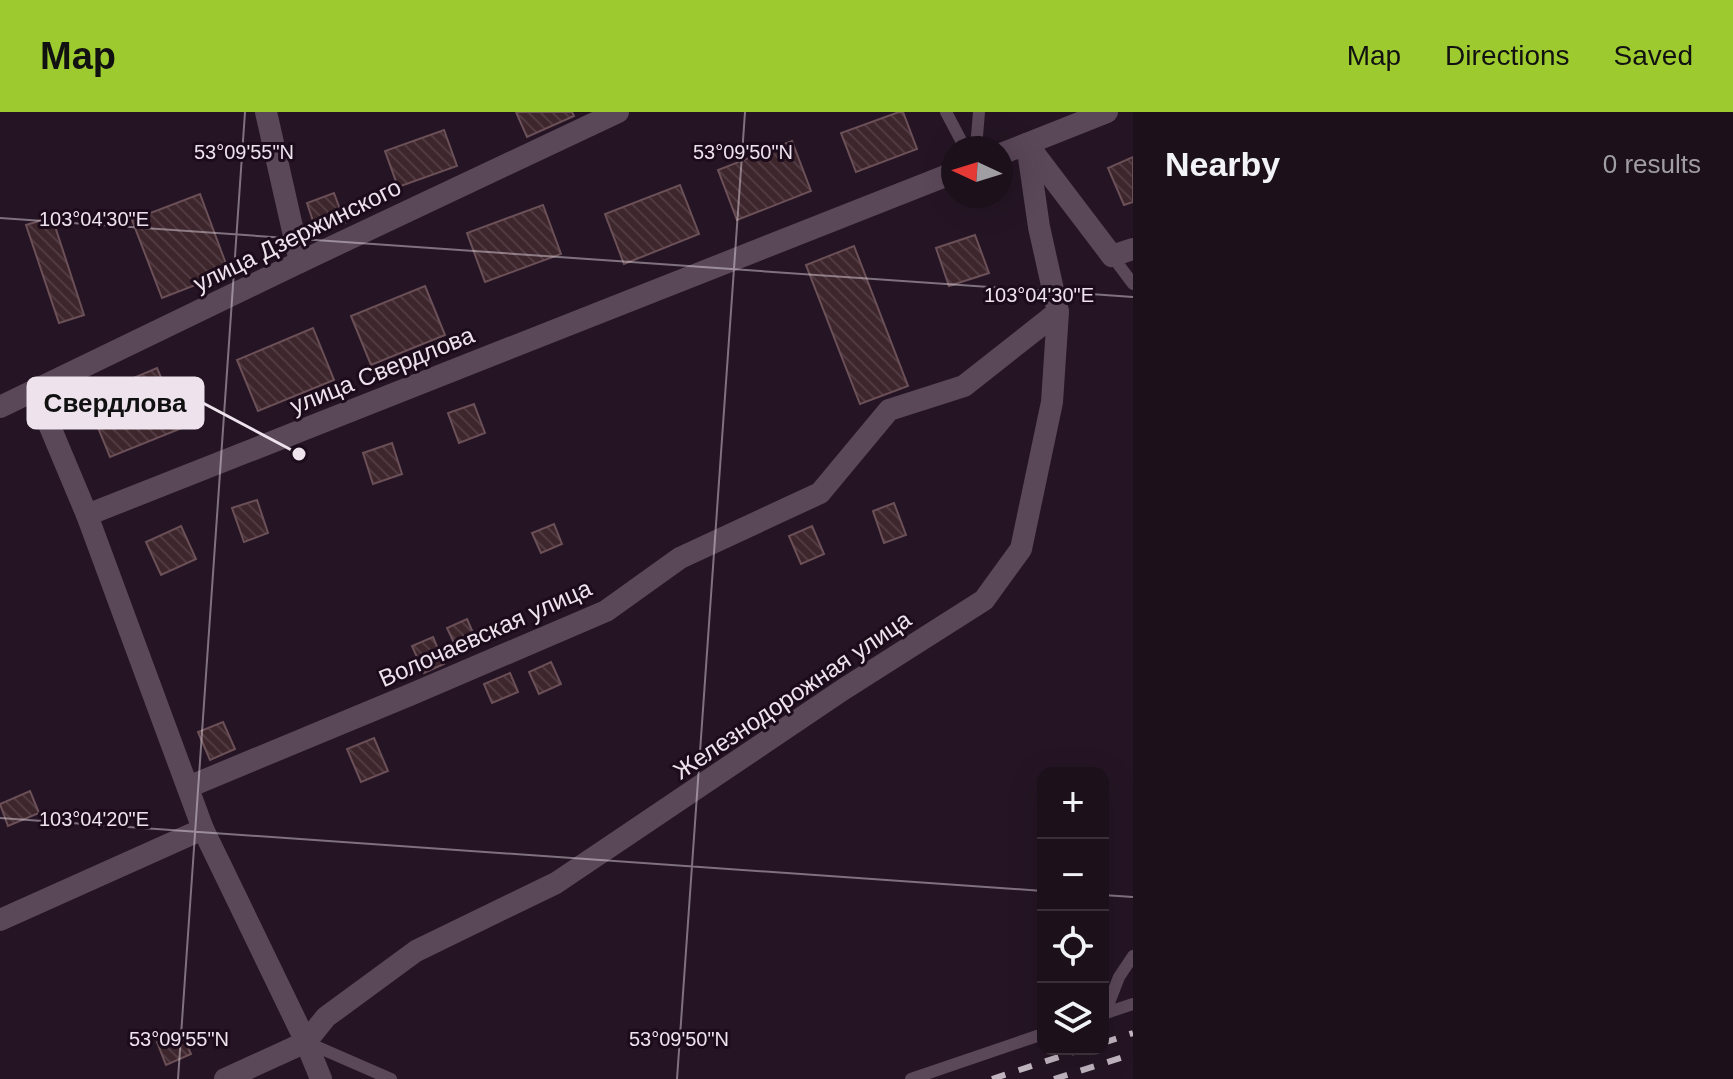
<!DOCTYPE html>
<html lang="en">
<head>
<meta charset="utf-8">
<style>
	:root { --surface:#1c101b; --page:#291e28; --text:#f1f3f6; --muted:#a09da3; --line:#3a303a; --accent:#9dca2f }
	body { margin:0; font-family:Arial,sans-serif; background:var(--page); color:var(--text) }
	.controls { position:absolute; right:24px; bottom:24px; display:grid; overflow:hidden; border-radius:16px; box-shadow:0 8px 32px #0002 }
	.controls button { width:72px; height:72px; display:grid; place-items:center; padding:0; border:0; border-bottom:2px solid var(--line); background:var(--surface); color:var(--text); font:40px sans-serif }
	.compass { position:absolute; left:941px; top:24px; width:72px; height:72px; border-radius:50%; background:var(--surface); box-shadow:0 8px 32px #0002; rotate:274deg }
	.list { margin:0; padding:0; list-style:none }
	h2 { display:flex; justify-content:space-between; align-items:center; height:104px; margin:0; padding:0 32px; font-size:34px }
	h2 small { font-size:26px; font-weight:400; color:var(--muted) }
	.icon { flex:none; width:44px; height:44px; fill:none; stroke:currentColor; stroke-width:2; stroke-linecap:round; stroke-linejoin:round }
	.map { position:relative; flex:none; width:1133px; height:967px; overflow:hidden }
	header { display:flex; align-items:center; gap:48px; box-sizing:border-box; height:112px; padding:0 40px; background:var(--accent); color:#111 }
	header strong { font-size:38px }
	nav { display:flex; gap:44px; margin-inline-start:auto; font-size:28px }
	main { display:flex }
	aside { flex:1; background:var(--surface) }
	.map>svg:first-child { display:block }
	.building { fill:url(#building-back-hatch); stroke:#6b5058; stroke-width:2 }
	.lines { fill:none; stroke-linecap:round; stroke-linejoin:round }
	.service { stroke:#5a4758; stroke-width:12 }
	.minor { stroke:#5a4758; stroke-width:22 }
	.tertiary { stroke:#5a4758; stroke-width:22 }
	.rail { stroke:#c1b5c0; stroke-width:6; stroke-dasharray:14 14; stroke-linecap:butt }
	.ticks { fill:none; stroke:#eee3ed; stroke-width:2; stroke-opacity:0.45 }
	.labels { text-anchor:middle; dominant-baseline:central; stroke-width:6; stroke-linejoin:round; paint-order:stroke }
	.street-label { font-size:24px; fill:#eee3ed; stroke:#1c0c1b }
	.ticks-label { font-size:20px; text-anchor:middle; fill:#eee3ed; stroke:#1c0c1b; stroke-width:6; stroke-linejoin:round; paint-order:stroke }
	.leader { fill:none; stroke:#eee3ed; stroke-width:3 }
	.callout-dot { fill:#eee3ed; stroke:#1c0c1b; stroke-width:3 }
	.callout { fill:#eee3ed; stroke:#eee3ed; stroke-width:3 }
	.callout-label { font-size:26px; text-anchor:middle; font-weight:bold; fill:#111 }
</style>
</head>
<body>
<header>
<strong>Map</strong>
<nav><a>Map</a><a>Directions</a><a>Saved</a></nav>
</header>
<main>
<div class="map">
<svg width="1133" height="967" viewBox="0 0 1133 967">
	<defs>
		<pattern id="building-back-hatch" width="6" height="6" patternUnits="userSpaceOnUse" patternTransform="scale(2)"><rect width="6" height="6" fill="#3e262d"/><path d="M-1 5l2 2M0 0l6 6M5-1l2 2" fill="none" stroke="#513b42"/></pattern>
	</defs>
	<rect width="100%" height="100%" fill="#251524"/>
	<g class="building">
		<polygon points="516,0 572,0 574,4 527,25"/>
		<polygon points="899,0 903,0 917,37 856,60 841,21"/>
		<polygon points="444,18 457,54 398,75 385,39"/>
		<polygon points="792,29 811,79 737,108 718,58"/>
		<polygon points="1133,45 1133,90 1124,93 1108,56"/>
		<polygon points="680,73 699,122 624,152 605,102"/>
		<polygon points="334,81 345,111 317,121 307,91"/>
		<polygon points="200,82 229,160 162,186 132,108"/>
		<polygon points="543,93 561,142 485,170 467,121"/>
		<polygon points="52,105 84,203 59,211 26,113"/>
		<polygon points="975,123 989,161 949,174 936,136"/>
		<polygon points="854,134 908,274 860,292 806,153"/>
		<polygon points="425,174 445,223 371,253 351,204"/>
		<polygon points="313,216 334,268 258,299 237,248"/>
		<polygon points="157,256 182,316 110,345 86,286"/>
		<polygon points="474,292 485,321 459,331 448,301"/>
		<polygon points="392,331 402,362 373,372 363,341"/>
		<polygon points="257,388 268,421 244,430 232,396"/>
		<polygon points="894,391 906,423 884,431 873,399"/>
		<polygon points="554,412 562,432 541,441 532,421"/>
		<polygon points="181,414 196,447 161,463 146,430"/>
		<polygon points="812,414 824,442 801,452 789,424"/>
		<polygon points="467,507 477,530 458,539 447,516"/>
		<polygon points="433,525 444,552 424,561 412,534"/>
		<polygon points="551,550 561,572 539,582 529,560"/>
		<polygon points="510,561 518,580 492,591 484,572"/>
		<polygon points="223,610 235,637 210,648 198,620"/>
		<polygon points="374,626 388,659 361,670 347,637"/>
		<polygon points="30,679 39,701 8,714 0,692"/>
		<polygon points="181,920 191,942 166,953 157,930"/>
	</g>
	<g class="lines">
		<g class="service">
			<polyline points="946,0 965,36"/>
			<polyline points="976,36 979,0"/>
			<polyline points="1112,144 1133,172"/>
			<polyline points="1105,901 1119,865 1133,844"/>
			<polyline points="1103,902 1133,892"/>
			<polyline points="306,930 391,967"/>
			<polyline points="911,967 1043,922"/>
		</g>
		<g class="minor">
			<polyline points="266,0 300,150"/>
			<polyline points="1030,36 1112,144 1133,137"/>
			<polyline points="35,279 87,403"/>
			<polyline points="0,295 300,150 618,0"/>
			<polyline points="188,675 412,582 606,499 680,446 820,381 889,298 964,274 1058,200"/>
			<polyline points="0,808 203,717"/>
			<polyline points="225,967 306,930 326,905 416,839 556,771 844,577 984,488 1021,437 1052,290 1058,200 1039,115 1027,32"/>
		</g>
		<g class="tertiary">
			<polyline points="1001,42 1107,0"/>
			<polyline points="321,967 306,930 203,717 87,403 953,61"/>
		</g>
		<g class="rail">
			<polyline points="1103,931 1133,921"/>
			<polyline points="992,967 1083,937"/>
			<polyline points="1054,967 1133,942"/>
		</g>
	</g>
	<path class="ticks" d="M0 106 1133 185M0 706 1043 779M1103 783 1133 785M178 967 245 0M677 967 745 0"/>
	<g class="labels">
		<g class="street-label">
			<text transform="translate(297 123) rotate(-26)">улица Дзержинского</text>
			<text transform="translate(382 258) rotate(-22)">улица Свердлова</text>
			<text transform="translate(485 521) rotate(-24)">Волочаевская улица</text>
			<text transform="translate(792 583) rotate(-34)">Железнодорожная улица</text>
		</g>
	</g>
	<g class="ticks-label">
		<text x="244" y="47">53°09'55"N</text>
		<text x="743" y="47">53°09'50"N</text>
		<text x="94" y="114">103°04'30"E</text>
		<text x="1039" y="190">103°04'30"E</text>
		<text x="94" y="714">103°04'20"E</text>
		<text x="179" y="934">53°09'55"N</text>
		<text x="679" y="934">53°09'50"N</text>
	</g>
	<path class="leader" d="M299 342L203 291"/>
	<circle class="callout-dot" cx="299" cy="342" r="8"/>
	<rect class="callout" x="28" y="266" width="175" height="50" rx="8"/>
	<g class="callout-label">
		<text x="115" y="300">Свердлова</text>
	</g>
</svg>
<div class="controls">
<button>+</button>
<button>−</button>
<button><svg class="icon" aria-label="locate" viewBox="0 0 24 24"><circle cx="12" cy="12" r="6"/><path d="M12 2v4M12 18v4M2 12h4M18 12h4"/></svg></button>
<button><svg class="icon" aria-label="layers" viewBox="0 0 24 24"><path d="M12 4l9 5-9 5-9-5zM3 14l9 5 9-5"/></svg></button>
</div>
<svg class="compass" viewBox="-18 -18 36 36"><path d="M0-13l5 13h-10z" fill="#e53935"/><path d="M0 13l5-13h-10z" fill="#a09da3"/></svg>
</div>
<aside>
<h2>Nearby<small>0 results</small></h2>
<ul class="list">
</ul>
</aside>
</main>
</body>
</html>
